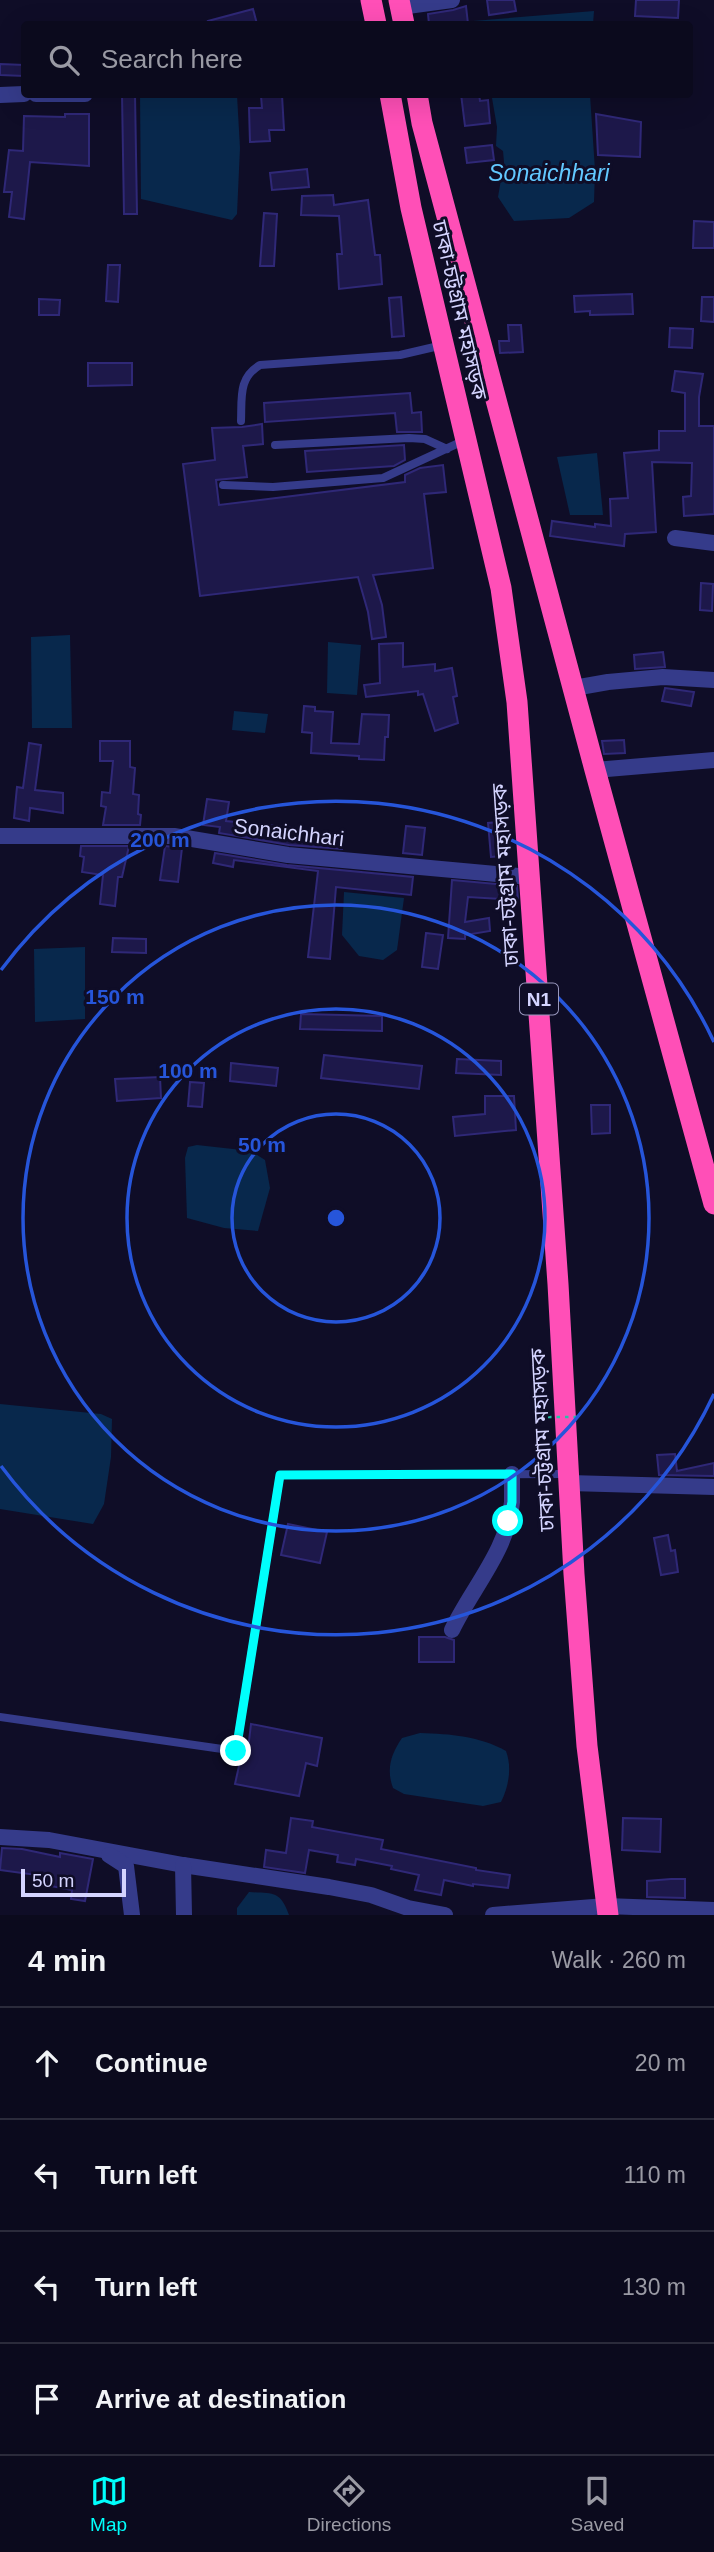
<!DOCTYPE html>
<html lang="en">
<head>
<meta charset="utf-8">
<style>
	:root { --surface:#0b0a1d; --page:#141326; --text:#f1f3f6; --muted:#9a9aa4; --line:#2b2b3b; --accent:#00fffc }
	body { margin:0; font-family:Helvetica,"Noto Sans Bengali",sans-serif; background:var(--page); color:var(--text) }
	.scale { position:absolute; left:21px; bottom:18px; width:105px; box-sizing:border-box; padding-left:7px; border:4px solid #d4d4ff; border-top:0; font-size:19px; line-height:24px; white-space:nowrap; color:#d4d4ff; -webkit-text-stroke:5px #0f0d27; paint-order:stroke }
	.stop { position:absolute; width:21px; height:21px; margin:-16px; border:5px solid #00fffc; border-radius:50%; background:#fff }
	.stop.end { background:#00fffc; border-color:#fff; box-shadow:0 2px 7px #0008 }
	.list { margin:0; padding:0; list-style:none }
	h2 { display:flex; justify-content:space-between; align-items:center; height:91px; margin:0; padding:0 28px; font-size:30px }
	h2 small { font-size:23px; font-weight:400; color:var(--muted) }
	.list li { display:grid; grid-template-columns:46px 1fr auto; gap:21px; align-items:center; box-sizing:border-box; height:112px; padding:0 28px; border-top:2px solid var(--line) }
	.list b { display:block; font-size:26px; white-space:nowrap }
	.list em { font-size:23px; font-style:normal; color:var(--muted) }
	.icon { flex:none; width:38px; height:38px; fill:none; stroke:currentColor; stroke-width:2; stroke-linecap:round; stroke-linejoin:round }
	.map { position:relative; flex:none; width:714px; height:1915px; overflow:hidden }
	.search { position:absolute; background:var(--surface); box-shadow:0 7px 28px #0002; left:21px; right:21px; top:21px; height:77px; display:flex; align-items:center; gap:18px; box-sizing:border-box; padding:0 24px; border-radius:7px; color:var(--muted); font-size:26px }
	.sheet { height:539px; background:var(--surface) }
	nav { display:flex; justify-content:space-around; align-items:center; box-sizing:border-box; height:98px; border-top:2px solid var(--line); background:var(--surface); font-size:19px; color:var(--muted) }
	nav a { display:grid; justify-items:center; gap:4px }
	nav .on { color:var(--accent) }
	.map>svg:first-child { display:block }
	.water { fill:#08284c }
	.building { fill:#1d184a; stroke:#2f2877; stroke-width:2 }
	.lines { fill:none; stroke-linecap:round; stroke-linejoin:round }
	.lane { stroke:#353b8a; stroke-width:8 }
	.street { stroke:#353b8a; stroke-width:16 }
	.highway { stroke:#ff4fb7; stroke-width:21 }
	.path-bridge { stroke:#26c1a6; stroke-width:2.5; stroke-dasharray:3.5 5; stroke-linecap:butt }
	.route { stroke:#00fffc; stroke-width:9 }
	.ring { fill:none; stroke:#2655da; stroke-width:3.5 }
	.labels { text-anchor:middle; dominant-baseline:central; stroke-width:6; stroke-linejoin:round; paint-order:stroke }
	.shield { fill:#0f0d27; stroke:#9998be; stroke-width:2 }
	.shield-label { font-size:19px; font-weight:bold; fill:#d4d4ff }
	.street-label { font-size:21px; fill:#d4d4ff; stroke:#0f0d27 }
	.water-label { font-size:23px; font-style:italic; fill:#62c8ff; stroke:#0f0d27 }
	.centre { fill:#2655da; stroke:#0f0d27; stroke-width:3.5 }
	.ring-label { font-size:21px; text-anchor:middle; font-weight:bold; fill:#2655da; stroke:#0f0d27; stroke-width:6; stroke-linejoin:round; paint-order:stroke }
</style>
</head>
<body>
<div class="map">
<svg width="714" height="1915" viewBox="0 0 714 1915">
	<rect width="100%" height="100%" fill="#0f0d27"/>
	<g class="water">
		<polygon points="594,11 593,24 473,24 473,21"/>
		<polygon points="140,95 237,95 240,148 237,214 232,220 141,199"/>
		<polygon points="485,95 590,95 595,170 594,202 569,218 514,221 498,197 504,162 503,151 496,146 497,127 492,98"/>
		<polygon points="597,453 603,515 570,515 557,457"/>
		<polygon points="70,635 72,728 32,728 31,637"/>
		<polygon points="328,642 361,645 357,695 327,693"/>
		<polygon points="234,711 268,714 265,733 232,730"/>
		<polygon points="344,892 404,898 397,950 383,960 359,956 342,935"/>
		<polygon points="85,947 85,1019 35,1022 34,949"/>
		<polygon points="197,1145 251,1151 265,1160 270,1188 258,1231 224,1228 187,1218 185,1158 188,1147"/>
		<polygon points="0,1404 101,1414 112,1419 111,1457 104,1504 93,1524 0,1509"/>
		<path d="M420 1733C451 1734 479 1736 506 1751 512 1767 509 1786 501 1802L483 1806 404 1794 393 1788C386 1769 391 1754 402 1738Z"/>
		<path d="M249 1892C273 1894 280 1890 289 1915H237V1908Z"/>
	</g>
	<g class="building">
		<polygon points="487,0 514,0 516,11 489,15"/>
		<polygon points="636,0 679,0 678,18 635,16"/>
		<polygon points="466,6 468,24 429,24 428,14 453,10"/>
		<polygon points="253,9 257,24 209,24 208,21"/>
		<polygon points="0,64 24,65 24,76 0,75"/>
		<polygon points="122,94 135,94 137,214 124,214"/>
		<polygon points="461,94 479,94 480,101 488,100 490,123 465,126"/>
		<polygon points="282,95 284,130 269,130 270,141 250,142 249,108 262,108 261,96"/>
		<polygon points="65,114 89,114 89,166 30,162 24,219 9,217 12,192 4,192 9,150 23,151 24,116 65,117"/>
		<polygon points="596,114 641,122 640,157 598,155"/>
		<polygon points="492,145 494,160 467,163 465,148"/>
		<polygon points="307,169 309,187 272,190 270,173"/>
		<polygon points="333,195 334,205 368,200 375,255 380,255 382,284 339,289 337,254 342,254 339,216 301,215 302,196"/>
		<polygon points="264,213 277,214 274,266 260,266"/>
		<polygon points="694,221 714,222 714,248 693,248"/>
		<polygon points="108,265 120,265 118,302 106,301"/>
		<polygon points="632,294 633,314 590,315 590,311 575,312 574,296"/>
		<polygon points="401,297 404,336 392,337 389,298"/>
		<polygon points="702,297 714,297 714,322 701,321"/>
		<polygon points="39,299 60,300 59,315 39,315"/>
		<polygon points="508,325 521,325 523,352 500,353 499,341 509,341"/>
		<polygon points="670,328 693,329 692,348 669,347"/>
		<polygon points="88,363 132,363 132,385 88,386"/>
		<polygon points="675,371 703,374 699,397 699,426 714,426 714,514 684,516 683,497 691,496 692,463 652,462 656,532 625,534 624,546 550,536 552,521 595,527 595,524 611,526 610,499 628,498 624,453 659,450 659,431 685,431 685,393 672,391"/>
		<polygon points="410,393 412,413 421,412 422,432 397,432 395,413 265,422 264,403"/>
		<polygon points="262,424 263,444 243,446 247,477 216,480 219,505 405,482 405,475 420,468 443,465 446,492 424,494 433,568 373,575 382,605 386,637 372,639 368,612 358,577 200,596 183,464 215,460 212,428 242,427"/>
		<polygon points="404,445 405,460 394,466 307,472 305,451"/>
		<polygon points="701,583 713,584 712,611 700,610"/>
		<polygon points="403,643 403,667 435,664 435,671 452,668 457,696 453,697 458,723 435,731 423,694 418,695 418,691 366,697 364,685 380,683 379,644"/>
		<polygon points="663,652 665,667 635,669 634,655"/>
		<polygon points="665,688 694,692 691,706 662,701"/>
		<polygon points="304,706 315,707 315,711 333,712 331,743 359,744 362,714 389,715 388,737 385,737 384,760 359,759 359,756 311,753 312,733 302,732"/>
		<polygon points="624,740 625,753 604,754 602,741"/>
		<polygon points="100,741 130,741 130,767 135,768 133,794 139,795 138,814 141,815 140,825 103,825 106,807 101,806 102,792 110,793 113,761 100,761"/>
		<polygon points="29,743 41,745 35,790 63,793 63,813 30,808 29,821 14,818 17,787 23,788"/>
		<polygon points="207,799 229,802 226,821 306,829 305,836 343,837 342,849 289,845 219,833 220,827 203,825"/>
		<polygon points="498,822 502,856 491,857 488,823"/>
		<polygon points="406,826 425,828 422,855 403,853"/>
		<polygon points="81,846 129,846 122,877 118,877 115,906 100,904 103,875 82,872 84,857 80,856"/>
		<polygon points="165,846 182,848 178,882 160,880"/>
		<polygon points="215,853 287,865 413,877 411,895 336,887 330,959 308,957 318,871 234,860 233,867 213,863"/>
		<polygon points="452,880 517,886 518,900 468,897 465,922 489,918 490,931 465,935 465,939 448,938"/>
		<polygon points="426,933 443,935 438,969 422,967"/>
		<polygon points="113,938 146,939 146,953 112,952"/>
		<polygon points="301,1014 382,1016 382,1031 300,1029"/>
		<polygon points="324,1055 422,1066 419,1089 321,1078"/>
		<polygon points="457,1059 501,1061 501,1075 456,1073"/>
		<polygon points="231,1063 278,1068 276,1086 230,1081"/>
		<polygon points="160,1077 161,1098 117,1101 115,1079"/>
		<polygon points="190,1082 204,1083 202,1107 188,1106"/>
		<polygon points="485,1096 514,1096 516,1130 455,1136 453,1117 485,1114"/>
		<polygon points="591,1105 610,1105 610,1133 592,1134"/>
		<polygon points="675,1454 677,1471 714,1463 714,1476 659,1475 657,1455"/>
		<polygon points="288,1524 327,1532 320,1563 281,1555"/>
		<polygon points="668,1535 671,1551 675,1550 678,1572 661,1575 654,1538"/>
		<polygon points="419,1637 445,1637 454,1640 454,1662 419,1662"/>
		<polygon points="251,1724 322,1738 317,1766 306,1763 299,1796 235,1784 241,1757 247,1758"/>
		<polygon points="291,1818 313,1821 312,1827 383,1840 381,1849 476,1868 476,1870 510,1875 508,1888 473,1884 473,1886 444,1880 441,1895 415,1890 419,1875 391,1869 392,1866 356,1859 355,1865 337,1862 338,1855 309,1850 305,1873 264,1867 266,1850 286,1853"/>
		<polygon points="623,1818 661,1819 660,1852 622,1850"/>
		<polygon points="2,1848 22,1849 60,1857 60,1853 93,1859 85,1901 71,1899 72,1890 35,1883 37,1875 0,1870"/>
		<polygon points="671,1879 685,1879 685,1898 647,1897 647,1881"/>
	</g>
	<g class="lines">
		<g class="lane">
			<path d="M241 421C242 398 238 378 260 365L400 355 443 345"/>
			<polyline points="275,445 409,438 425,439 447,449"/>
			<polyline points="223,485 273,487 383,478 463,441"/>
			<polyline points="0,1717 236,1751 280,1475 567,1474"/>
		</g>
		<g class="street">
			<polyline points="400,7 452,0"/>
			<polyline points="36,94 85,94"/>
			<polyline points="0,95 24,94"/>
			<polyline points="675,538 714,543"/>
			<polyline points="574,688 608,682 663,677 714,680"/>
			<polyline points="595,770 714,760"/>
			<polyline points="0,836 174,836 288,855 530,877"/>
			<polyline points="569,1483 714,1487"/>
			<path d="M452 1630C472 1588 508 1550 512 1502 512 1493 512 1483 512 1474"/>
			<polyline points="0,1837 49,1840 183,1865 329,1887 371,1895 408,1908 445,1915"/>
			<polyline points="109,1855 126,1866 132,1915"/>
			<polyline points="183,1865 184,1915"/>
			<polyline points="493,1915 606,1906 714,1910"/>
		</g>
		<g class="highway">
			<polyline points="371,0 376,24"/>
			<polyline points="399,0 404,24"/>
			<polyline points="390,94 411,208 501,588 517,702 558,1284 574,1574 587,1746 608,1915"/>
			<polyline points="417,94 422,123 595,770 714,1204"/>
		</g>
		<polyline class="path-bridge" points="548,1417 580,1417"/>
	</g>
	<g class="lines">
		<polyline class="route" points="236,1751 280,1475 512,1474 512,1502 508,1521"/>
	</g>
	<g class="ring">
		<circle cx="336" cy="1218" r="104"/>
		<circle cx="336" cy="1218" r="209"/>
		<circle cx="336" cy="1218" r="313"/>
		<path d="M714 1394A417 417 0 0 1 1 1466M1 970A417 417 0 0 1 714 1042"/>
	</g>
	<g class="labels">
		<rect class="shield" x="520" y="983.5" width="38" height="31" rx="5"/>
		<g class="shield-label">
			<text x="539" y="999">N1</text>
		</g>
		<g class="street-label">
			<text transform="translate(460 310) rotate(77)">ঢাকা-চট্টগ্রাম মহাসড়ক</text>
			<text transform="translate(289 832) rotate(7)">Sonaichhari</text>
			<text transform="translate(505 875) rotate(-94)">ঢাকা-চট্টগ্রাম মহাসড়ক</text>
			<text transform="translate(542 1440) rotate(-93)">ঢাকা-চট্টগ্রাম মহাসড়ক</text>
		</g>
		<g class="water-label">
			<text x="549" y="173">Sonaichhari</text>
		</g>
	</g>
	<circle cx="336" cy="1218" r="10" class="centre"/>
	<g class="ring-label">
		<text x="160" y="847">200 m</text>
		<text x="115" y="1004">150 m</text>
		<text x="188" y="1078">100 m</text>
		<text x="262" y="1152">50 m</text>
	</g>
</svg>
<div class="scale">50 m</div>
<div class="stop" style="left:508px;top:1521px"></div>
<div class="stop end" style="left:236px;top:1751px"></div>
<div class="search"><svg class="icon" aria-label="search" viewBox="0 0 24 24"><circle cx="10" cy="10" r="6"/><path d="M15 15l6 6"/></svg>Search here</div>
</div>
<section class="sheet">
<h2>4 min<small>Walk · 260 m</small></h2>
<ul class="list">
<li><svg class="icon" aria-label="ahead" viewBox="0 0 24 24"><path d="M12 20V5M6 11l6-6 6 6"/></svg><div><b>Continue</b></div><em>20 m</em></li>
<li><svg class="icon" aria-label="left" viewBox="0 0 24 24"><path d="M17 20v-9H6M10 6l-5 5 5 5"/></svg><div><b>Turn left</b></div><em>110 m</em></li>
<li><svg class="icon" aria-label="left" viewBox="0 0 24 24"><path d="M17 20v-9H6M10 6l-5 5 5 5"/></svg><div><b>Turn left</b></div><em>130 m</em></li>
<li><svg class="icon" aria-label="arrive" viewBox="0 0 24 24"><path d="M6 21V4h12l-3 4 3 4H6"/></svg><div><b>Arrive at destination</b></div></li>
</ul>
</section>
<nav>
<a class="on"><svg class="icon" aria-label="map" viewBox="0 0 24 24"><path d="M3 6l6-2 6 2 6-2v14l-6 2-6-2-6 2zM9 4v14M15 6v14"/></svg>Map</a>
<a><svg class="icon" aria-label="directions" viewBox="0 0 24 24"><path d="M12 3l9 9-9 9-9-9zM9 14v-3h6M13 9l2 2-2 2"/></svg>Directions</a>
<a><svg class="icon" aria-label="saved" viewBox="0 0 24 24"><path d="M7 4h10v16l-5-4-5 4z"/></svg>Saved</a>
</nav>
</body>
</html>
